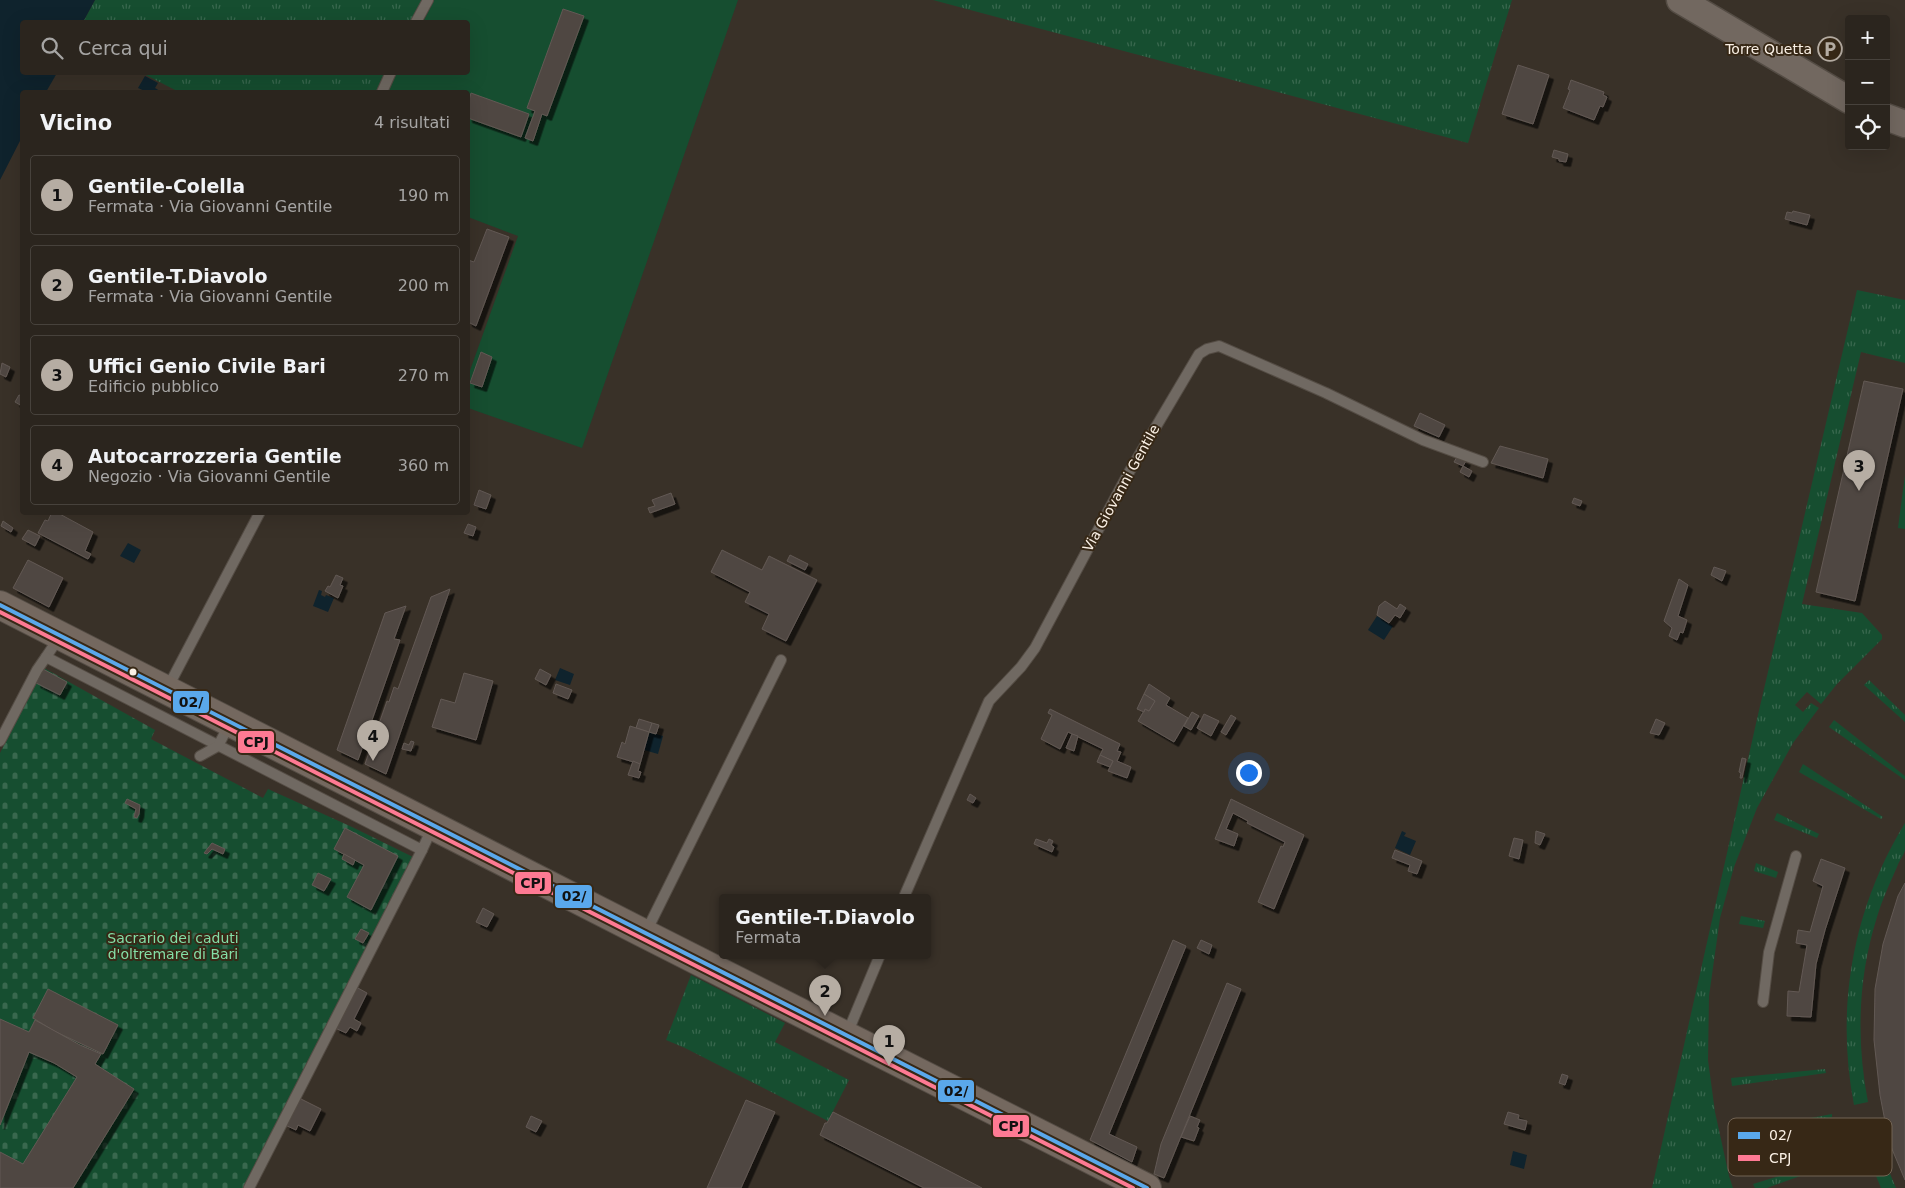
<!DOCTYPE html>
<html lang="it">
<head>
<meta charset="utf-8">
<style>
	:root { --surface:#2b251e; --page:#37312b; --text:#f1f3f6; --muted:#a6a5a4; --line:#47423c; --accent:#b6ada3 }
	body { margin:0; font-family:"DejaVu Sans",sans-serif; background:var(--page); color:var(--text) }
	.controls { position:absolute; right:15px; top:15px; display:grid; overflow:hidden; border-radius:5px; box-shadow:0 5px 20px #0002 }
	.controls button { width:45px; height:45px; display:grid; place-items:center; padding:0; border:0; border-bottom:1px solid var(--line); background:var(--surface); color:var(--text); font:25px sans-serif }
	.you { position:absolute; left:1248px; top:772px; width:18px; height:18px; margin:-12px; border:4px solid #fff; border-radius:50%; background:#1a73e8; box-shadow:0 0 0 8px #1a73e833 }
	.badge { display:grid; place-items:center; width:32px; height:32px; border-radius:50%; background:var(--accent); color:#111; font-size:16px; font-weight:700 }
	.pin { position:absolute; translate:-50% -41px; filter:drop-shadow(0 1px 2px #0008) }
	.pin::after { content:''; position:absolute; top:26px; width:18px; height:15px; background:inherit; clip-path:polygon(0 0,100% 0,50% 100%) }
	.popup { position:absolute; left:719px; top:894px; width:212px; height:65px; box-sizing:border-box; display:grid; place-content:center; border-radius:5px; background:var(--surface); filter:drop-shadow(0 1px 4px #0005); font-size:16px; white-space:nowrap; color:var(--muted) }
	.popup b { font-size:19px; color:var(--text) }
	.popup::after { content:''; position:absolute; left:50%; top:100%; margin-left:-10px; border:10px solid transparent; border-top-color:var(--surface) }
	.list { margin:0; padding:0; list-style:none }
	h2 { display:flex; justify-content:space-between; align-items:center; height:65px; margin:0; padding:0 20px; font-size:21px }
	h2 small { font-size:16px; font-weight:400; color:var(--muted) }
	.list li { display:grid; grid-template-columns:32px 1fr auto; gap:15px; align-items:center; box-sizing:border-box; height:80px; margin:0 10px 10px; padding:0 10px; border:1px solid var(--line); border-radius:5px }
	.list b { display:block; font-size:19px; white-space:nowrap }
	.list p { margin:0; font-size:16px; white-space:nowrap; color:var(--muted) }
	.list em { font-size:16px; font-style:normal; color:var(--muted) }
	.icon { flex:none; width:28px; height:28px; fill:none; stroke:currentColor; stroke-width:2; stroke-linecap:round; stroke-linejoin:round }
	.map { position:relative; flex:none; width:1905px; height:1188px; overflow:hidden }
	.search { position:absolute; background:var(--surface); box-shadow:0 5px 20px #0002; left:20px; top:20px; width:450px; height:55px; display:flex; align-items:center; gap:12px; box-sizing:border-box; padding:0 18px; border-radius:5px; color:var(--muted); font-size:19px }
	.panel { position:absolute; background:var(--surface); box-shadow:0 5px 20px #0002; left:20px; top:90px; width:450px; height:425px; border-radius:5px }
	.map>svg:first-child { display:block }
	.grass { fill:url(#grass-tufts) }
	.cemetery { fill:url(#cemetery-stones) }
	.pitch { fill:#164e30 }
	.water { fill:#0f232d }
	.building { fill:#504742; stroke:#625954; filter:url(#shadow) }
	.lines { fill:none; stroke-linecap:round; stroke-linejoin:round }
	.lane-casing { stroke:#544c44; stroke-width:12 }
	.secondary-casing { stroke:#544c44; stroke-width:29 }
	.primary-casing { stroke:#544c44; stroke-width:30 }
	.lane { stroke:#706962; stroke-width:10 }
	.secondary { stroke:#726860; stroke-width:26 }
	.primary { stroke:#74685f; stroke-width:28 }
	.bus-1-casing { stroke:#372816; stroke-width:8 }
	.bus-2-casing { stroke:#372816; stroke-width:8 }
	.bus-1 { stroke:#5aa8eb; stroke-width:4 }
	.bus-2 { stroke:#fe7a93; stroke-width:4 }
	.bus-dot { fill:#faf0e5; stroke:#372816; stroke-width:2 }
	.labels { text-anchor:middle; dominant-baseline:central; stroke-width:4; stroke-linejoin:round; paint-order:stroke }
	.poi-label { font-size:14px; fill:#faf0e5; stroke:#372816; text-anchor:end }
	.street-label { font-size:14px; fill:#faf0e5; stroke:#372816 }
	.park-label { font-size:14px; fill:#84dea6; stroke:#372816 }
	.key { fill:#372816; stroke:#726454; stroke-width:1 }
	.key-label { font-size:14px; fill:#faf0e5 }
	.line-badge { stroke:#372816; stroke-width:2 }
	.pale-badge-label { font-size:14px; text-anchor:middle; font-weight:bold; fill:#111 }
</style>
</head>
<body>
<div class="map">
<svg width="1905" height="1188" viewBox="0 0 1905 1188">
	<defs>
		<pattern id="grass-tufts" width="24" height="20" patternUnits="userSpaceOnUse" patternTransform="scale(1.25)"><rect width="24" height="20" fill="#164e30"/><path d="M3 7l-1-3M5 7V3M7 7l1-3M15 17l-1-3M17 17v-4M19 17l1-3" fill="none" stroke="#39684e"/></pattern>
		<pattern id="cemetery-stones" width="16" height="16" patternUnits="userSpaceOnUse" patternTransform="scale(1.25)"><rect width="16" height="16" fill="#164e30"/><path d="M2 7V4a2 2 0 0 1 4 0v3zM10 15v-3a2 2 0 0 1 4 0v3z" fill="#39684e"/></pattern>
		<filter id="shadow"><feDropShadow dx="4.5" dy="4.5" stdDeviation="0" flood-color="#0009"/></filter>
	</defs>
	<rect width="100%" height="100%" fill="#393128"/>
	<g class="grass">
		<polygon points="95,0 422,0 411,22 83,22"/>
		<polygon points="933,0 1512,0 1468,143"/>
		<polygon points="142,73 386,73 376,92 179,92"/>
		<polygon points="1857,290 1905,300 1905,363 1861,352 1802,604 1862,613 1882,635 1882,639 1837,684 1821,704 1807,692 1795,705 1803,712 1811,703 1819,708 1793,743 1757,808 1734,867 1720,918 1709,996 1708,1060 1715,1112 1729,1176 1733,1188 1652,1188 1757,719"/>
		<polygon points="1905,475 1905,529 1898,528"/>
		<polygon points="1869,680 1905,715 1905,722 1864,685"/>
		<polygon points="1834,720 1905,776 1905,780 1829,727"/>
		<polygon points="1803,764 1883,817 1881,819 1799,772"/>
		<polygon points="1777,813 1819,834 1817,838 1774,820"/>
		<path d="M1905 823C1905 831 1905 841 1905 850 1904 855 1899 861 1897 867 1890 883 1882 900 1877 917 1858 977 1856 1040 1868 1102L1854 1105C1835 1007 1853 908 1905 823Z"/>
		<polygon points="1756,863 1778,872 1776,878 1754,871"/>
		<polygon points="1741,916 1765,921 1763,928 1739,924"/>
		<polygon points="691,975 785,1023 775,1042 849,1080 828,1121 685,1048 666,1040"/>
		<polygon points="1825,1069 1826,1073 1732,1086 1731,1078"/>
		<polygon points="1832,1114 1832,1117 1741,1139 1740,1131"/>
		<polygon points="1880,1150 1896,1188 1881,1188 1867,1154"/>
		<polygon points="1844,1156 1845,1160 1767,1188 1755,1188 1753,1184"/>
	</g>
	<polygon class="cemetery" points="44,668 155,730 151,739 263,798 268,789 352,827 413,857 244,1188 0,1188 0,753"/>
	<polygon class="pitch" points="434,0 738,0 582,448 468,408 468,376 518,236 468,217 468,92 387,92 396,73 468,72 468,22 423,22"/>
	<g class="water">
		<polygon points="0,0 95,0 83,22 22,22 22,72 57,73 46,92 22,92 22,137 0,180"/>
		<polygon points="145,76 158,83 155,88 160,91 159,92 147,92 138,88"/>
		<polygon points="128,543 141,550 134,563 120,556"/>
		<polygon points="319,590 322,591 321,595 325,597 326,595 334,598 328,612 313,606"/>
		<polygon points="1377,616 1393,626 1384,640 1368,630"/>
		<polygon points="560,668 574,674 570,685 555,680"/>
		<polygon points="649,732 663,736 658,754 644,750"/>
		<polygon points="1402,831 1406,833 1404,836 1416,841 1410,855 1395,848"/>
		<polygon points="1513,1151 1527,1155 1524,1169 1510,1165"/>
	</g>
	<g class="building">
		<polygon points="563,9 584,16 547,116 542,114 533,141 525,138 535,111 527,108"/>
		<polygon points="1518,65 1549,75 1533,124 1502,114"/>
		<polygon points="1571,80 1604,92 1603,95 1607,97 1603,107 1600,106 1594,120 1563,108 1570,90 1568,89"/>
		<polygon points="471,93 529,114 521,137 468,118 468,103"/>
		<polygon points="1554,150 1568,154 1566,162 1559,161 1559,159 1552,157"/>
		<polygon points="1793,211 1810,215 1807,225 1785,219 1787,212 1792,213"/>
		<polygon points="487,229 509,237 476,326 468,322 468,260 474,262"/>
		<polygon points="481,352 492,357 482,387 470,383"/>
		<polygon points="2,363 10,367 6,377 0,374"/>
		<polygon points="1864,381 1903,389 1855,601 1816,592"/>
		<polygon points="19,395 22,396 22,406 15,402"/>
		<polygon points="1420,413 1445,425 1439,437 1414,426"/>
		<polygon points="1500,446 1548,459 1543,478 1491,463"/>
		<polygon points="1457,457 1466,461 1463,466 1472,471 1469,477 1460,472 1463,466 1454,462"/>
		<polygon points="479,490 491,495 486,509 474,505"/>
		<polygon points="671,493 675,504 650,513 648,508 655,506 652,500"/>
		<polygon points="1574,498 1582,501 1580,506 1572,503"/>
		<polygon points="52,512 56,512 93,532 85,551 91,554 88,559 38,533 45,520 48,521"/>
		<polygon points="3,521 13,528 11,532 1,526"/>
		<polygon points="468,524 476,527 473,536 464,533"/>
		<polygon points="28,530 40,536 35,546 22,539"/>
		<polygon points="722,550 762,570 769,556 817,580 786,641 762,629 769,614 745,602 750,592 711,572"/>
		<polygon points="790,555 808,564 805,570 787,561"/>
		<polygon points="28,560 63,578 49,607 13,588"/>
		<polygon points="1714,567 1726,571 1722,581 1711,575"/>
		<polygon points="336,575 343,578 340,585 343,586 338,598 325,591 328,586 330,587"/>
		<polygon points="1679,579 1688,585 1678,616 1687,620 1683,633 1680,632 1677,640 1669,636 1672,628 1664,621"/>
		<polygon points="450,589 386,774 365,764 387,701 389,702 394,687 398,689 431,597"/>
		<polygon points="1385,601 1397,609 1400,604 1406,608 1400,618 1395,615 1389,623 1377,615 1379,606"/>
		<polygon points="406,606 394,639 400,640 358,760 337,750 385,613"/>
		<polygon points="43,669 67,682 60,695 36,683"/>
		<polygon points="540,669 551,675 546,685 535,679"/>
		<polygon points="464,673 493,681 476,740 432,727 441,699 455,703"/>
		<polygon points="556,684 572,690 568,699 553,693"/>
		<polygon points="1149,684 1170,698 1166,705 1188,718 1174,742 1138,721 1145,709 1149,711 1155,701 1144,694"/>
		<polygon points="1144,694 1155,701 1149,711 1145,709 1144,712 1137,709"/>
		<polygon points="1050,709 1120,744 1117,751 1121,752 1117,761 1131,767 1127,778 1108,771 1113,761 1100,755 1103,749 1068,732 1060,749 1041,739 1052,715 1048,713"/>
		<polygon points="1192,712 1199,716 1191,730 1184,726"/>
		<polygon points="1204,714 1219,721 1211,736 1197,728"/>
		<polygon points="1231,715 1236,718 1226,735 1221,732"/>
		<polygon points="639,719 652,723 649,732 636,728"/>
		<polygon points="1656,719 1665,723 1659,735 1650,733"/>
		<polygon points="652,723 659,725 656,734 649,732"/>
		<polygon points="630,726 649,732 640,764 617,757 622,742 625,744"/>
		<polygon points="1072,734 1078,736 1074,751 1066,748"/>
		<polygon points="411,741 414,742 411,751 402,749 404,743 409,745"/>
		<polygon points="1100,755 1113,761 1110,767 1097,762"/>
		<polygon points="1742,758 1746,759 1742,778 1740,778 1741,773 1739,772"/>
		<polygon points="633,761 640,764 638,771 641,772 639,778 628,775"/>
		<polygon points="970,794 976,798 973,803 967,800"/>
		<polygon points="127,799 140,805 139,814 137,818 134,817 136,809 125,803"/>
		<polygon points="1231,799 1304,835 1274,909 1258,902 1281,846 1283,847 1285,842 1247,823 1248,821 1233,813 1226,829 1238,834 1234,846 1215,839"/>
		<polygon points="345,828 398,856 371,910 347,897 364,865 334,849"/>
		<polygon points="1536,831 1545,834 1540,845 1535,843"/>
		<polygon points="1514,838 1523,840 1519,859 1509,856"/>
		<polygon points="1036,839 1047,843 1049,839 1053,841 1051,845 1054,847 1052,852 1034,844"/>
		<polygon points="212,843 225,849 223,854 212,849 207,854 204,853"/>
		<polygon points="1395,850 1422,861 1417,874 1408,871 1410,865 1392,858"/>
		<polygon points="344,854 355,860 353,865 342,859"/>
		<polygon points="1821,859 1845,868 1825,930 1816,964 1811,1017 1787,1016 1788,991 1799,992 1807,945 1796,943 1798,930 1810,932 1823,886 1813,881"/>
		<polygon points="318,873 331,879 324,891 312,885"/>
		<polygon points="1905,883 1905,1180 1889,1142 1880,1095 1874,1040 1875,989 1883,944 1898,896"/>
		<polygon points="483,908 494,914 487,927 476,922"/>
		<polygon points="361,929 369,933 363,943 355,939"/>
		<polygon points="1173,940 1186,946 1109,1134 1137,1147 1132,1162 1090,1140"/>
		<polygon points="1201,940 1212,945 1209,954 1197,948"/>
		<polygon points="1227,983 1241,989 1164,1178 1154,1174 1161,1144"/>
		<polygon points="356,987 367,993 354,1019 361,1023 357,1031 350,1027 346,1033 335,1028"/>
		<polygon points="48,989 118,1025 103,1054 54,1031 33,1018"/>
		<polygon points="0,1019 29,1032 35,1020 80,1045 101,1054 95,1064 134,1089 73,1188 0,1188 0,1152 23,1164 77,1077 54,1063 29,1052 0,1125"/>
		<polygon points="1562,1074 1568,1076 1565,1085 1559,1083"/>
		<polygon points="299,1098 321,1109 310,1131 298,1125 296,1130 285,1125"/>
		<polygon points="746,1100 775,1112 741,1188 707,1188"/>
		<polygon points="833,1112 920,1156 982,1188 924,1188 820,1135 825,1123 827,1123"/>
		<polygon points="1508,1112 1519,1115 1518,1119 1527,1121 1525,1130 1504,1124"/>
		<polygon points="531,1116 542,1121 536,1132 526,1127"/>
		<polygon points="1190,1116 1200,1120 1197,1127 1199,1128 1194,1141 1181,1137"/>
	</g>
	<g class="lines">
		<g class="lane-casing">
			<g id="lane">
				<polyline points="416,22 428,0"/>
				<polyline points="382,92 391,72"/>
				<polyline points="60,636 46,657 422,850 433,826"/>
				<polyline points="167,689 260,512"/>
				<polyline points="0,741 37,670 46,657"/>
				<polyline points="200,756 218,746 230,723"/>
				<polyline points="904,897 989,701 1021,667 1035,648 1128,474 1199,354 1207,349 1219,346 1326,393 1423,440 1483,462"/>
				<polyline points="646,932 781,660"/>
				<polyline points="1763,1002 1769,952 1796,856"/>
				<polyline points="847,1034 880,955"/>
				<polyline points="249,1188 422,850"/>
			</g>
		</g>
		<g class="secondary-casing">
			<g id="secondary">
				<polyline points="1680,0 1849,100"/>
				<polyline points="1886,117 1905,124"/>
			</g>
		</g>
		<g class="primary-casing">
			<polyline id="primary" points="0,605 645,934 1147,1188"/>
		</g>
		<use href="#lane" class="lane"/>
		<use href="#secondary" class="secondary"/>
		<use href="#primary" class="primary"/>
		<g class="bus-1-casing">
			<polyline id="bus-1" points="0,605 1147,1188"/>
		</g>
		<g class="bus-2-casing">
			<polyline id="bus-2" points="0,612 1133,1188"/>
		</g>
		<use href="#bus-1" class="bus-1"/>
		<use href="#bus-2" class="bus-2"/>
	</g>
	<defs>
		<g id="parking-ring" transform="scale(1.25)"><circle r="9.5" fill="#372816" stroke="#b6ada3" stroke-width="1.5"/><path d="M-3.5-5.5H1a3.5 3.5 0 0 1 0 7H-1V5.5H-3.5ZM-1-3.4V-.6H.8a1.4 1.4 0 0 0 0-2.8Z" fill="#b6ada3"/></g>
	</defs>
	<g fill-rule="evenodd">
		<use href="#parking-ring" x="1830" y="49"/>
	</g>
	<circle class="bus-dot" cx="133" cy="672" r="4.5"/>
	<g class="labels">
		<g class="poi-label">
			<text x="1812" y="49">Torre Quetta</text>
		</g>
		<g class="street-label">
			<text transform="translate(1121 488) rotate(-61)">Via Giovanni Gentile</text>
		</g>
		<g class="park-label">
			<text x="173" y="938">Sacrario dei caduti<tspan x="173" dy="16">d'oltremare di Bari</tspan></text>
		</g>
	</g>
	<rect x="1728" y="1118" width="164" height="58" rx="8" class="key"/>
	<rect x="1738" y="1132" width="22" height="7" fill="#5aa8eb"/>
	<rect x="1738" y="1155" width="22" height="6" fill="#fe7a93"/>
	<g class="key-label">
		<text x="1769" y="1140">02/</text>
		<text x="1769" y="1163">CPJ</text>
	</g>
	<g class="line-badge">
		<rect x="172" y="690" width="38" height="24" rx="5" fill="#5aa8eb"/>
		<rect x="237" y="730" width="38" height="24" rx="5" fill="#fe7a93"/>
		<rect x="514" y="871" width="38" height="24" rx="5" fill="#fe7a93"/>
		<rect x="554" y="884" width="39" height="25" rx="5" fill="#5aa8eb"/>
		<rect x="937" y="1079" width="38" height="24" rx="5" fill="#5aa8eb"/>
		<rect x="992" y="1114" width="38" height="24" rx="5" fill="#fe7a93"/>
	</g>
	<g class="pale-badge-label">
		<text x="191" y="707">02/</text>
		<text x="256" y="747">CPJ</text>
		<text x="533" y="888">CPJ</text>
		<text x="574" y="901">02/</text>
		<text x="956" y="1096">02/</text>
		<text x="1011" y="1131">CPJ</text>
	</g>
</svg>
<div class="controls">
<button>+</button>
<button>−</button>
<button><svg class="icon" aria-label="locate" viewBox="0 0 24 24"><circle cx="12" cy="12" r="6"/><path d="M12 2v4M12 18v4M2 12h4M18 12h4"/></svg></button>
</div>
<div class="you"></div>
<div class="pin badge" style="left:889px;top:1066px">1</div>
<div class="pin badge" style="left:825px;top:1016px">2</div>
<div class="popup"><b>Gentile-T.Diavolo</b>Fermata</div>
<div class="pin badge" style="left:1859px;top:491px">3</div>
<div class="pin badge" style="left:373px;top:761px">4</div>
<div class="search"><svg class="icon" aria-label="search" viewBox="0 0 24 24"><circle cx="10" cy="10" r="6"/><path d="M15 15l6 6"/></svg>Cerca qui</div>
<section class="panel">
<h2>Vicino<small>4 risultati</small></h2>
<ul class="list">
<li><span class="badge">1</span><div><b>Gentile-Colella</b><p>Fermata · Via Giovanni Gentile</p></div><em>190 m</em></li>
<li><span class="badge">2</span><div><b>Gentile-T.Diavolo</b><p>Fermata · Via Giovanni Gentile</p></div><em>200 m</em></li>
<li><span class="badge">3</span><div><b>Uffici Genio Civile Bari</b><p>Edificio pubblico</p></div><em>270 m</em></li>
<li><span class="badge">4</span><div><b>Autocarrozzeria Gentile</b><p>Negozio · Via Giovanni Gentile</p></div><em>360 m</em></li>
</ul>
</section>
</div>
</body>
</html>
